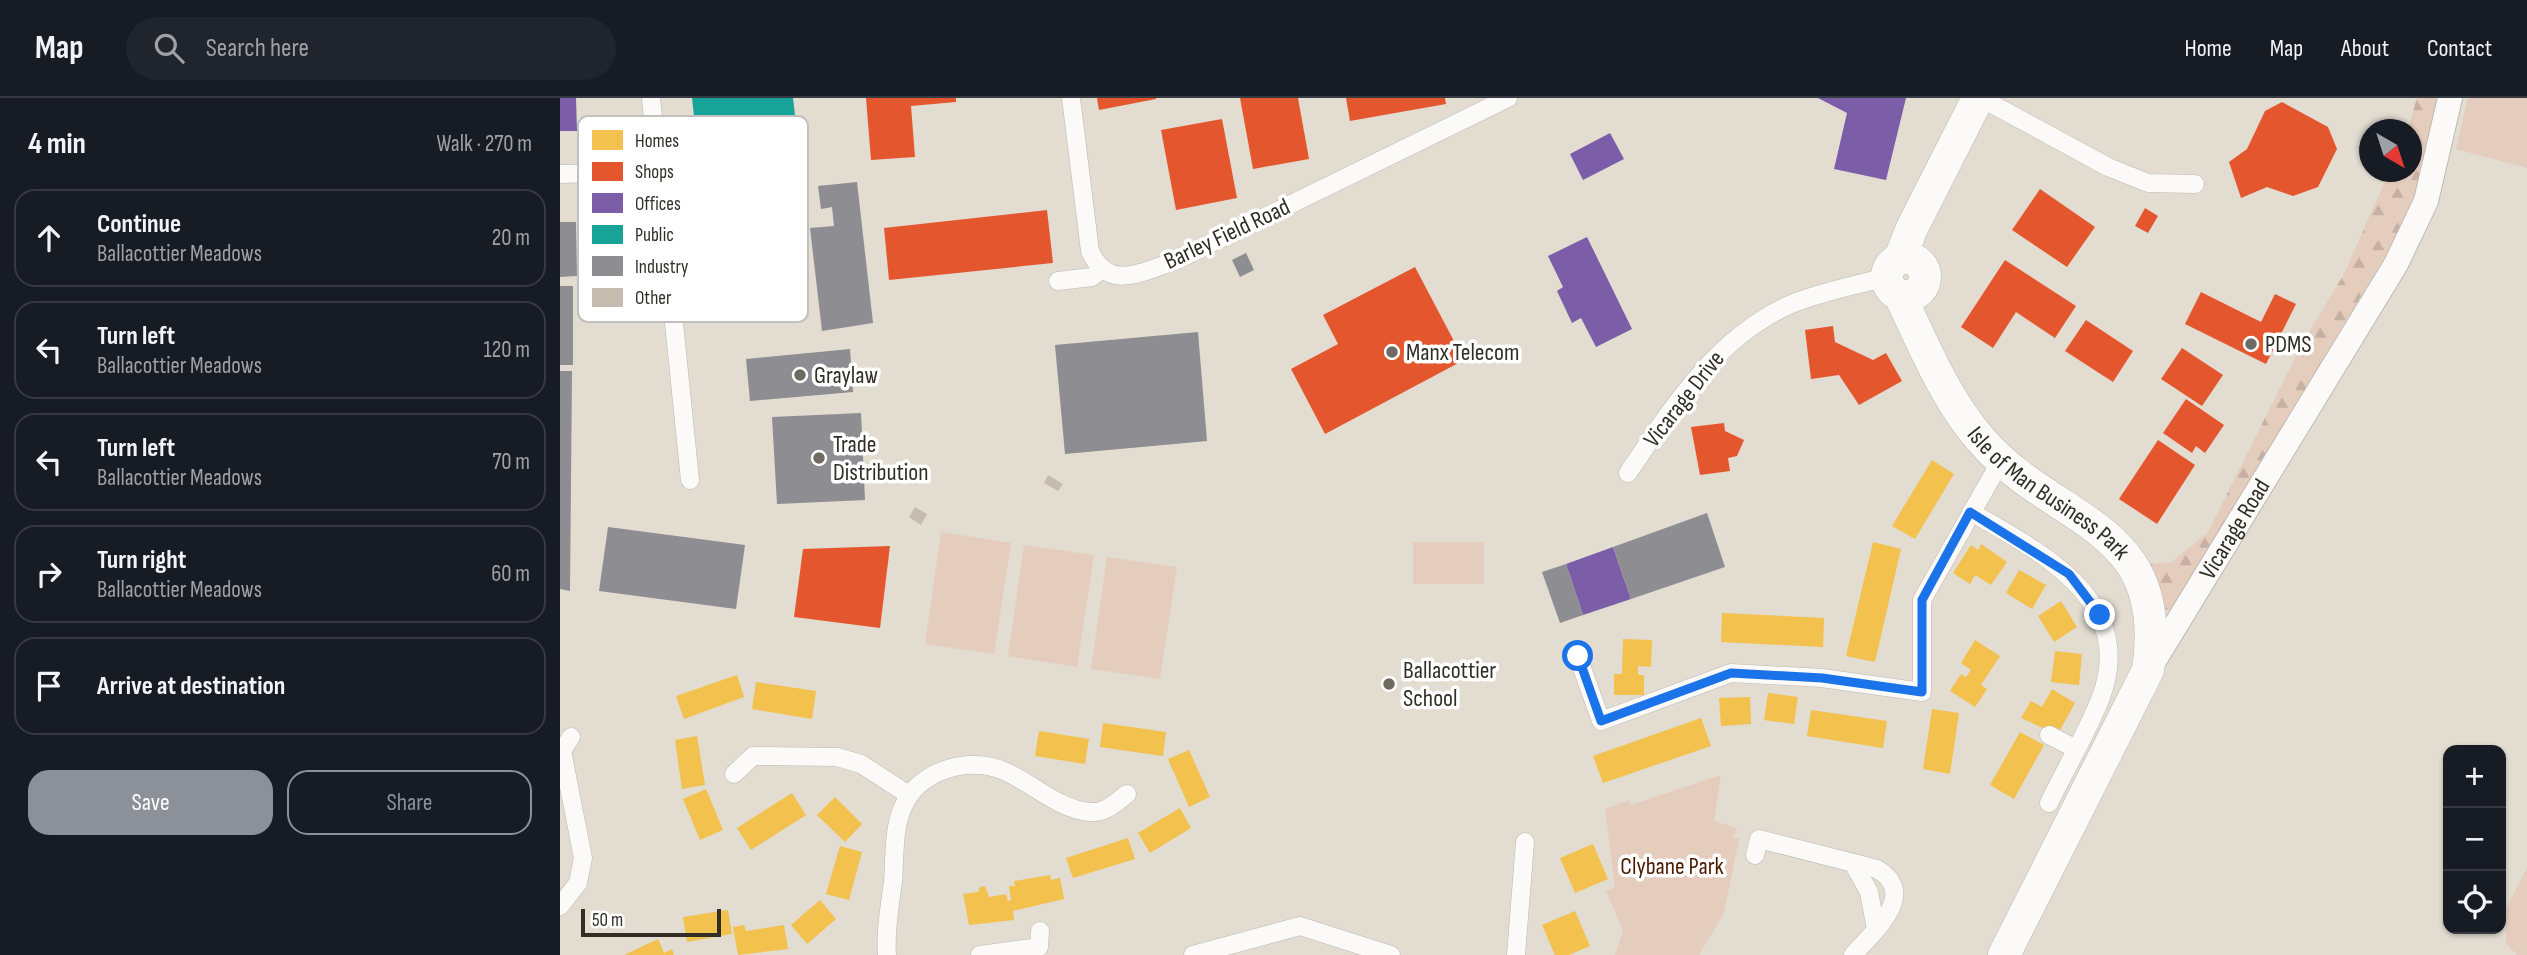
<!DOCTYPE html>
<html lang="en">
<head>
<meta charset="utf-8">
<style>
	:root { --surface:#171b24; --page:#20242c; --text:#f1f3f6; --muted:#9ea1a6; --line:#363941; --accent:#8c9099 }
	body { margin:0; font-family:"Sofia Sans Condensed",sans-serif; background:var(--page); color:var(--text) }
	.controls { position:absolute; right:21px; bottom:21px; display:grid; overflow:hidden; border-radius:14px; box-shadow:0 2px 5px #0004 }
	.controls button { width:63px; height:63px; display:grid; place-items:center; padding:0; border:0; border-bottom:2px solid var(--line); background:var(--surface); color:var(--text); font:35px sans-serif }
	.compass { position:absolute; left:1799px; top:21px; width:63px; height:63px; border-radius:50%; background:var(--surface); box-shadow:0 2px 5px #0004; rotate:141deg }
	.scale { position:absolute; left:21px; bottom:18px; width:140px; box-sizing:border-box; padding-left:7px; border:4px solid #312e26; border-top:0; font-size:19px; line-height:24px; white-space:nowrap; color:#312e26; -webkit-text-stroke:5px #fff; paint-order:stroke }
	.stop { position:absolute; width:21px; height:21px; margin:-16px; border:5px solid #1a73e8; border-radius:50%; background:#fff }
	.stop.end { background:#1a73e8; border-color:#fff; box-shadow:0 2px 7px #0008 }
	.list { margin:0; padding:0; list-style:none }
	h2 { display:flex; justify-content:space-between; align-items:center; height:91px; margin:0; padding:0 28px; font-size:30px }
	h2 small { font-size:23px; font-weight:400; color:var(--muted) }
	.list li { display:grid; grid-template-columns:46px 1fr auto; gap:21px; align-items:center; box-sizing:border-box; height:98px; margin:0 14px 14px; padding:0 14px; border:2px solid var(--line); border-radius:21px }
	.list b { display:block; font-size:26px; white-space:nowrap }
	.list p { margin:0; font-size:23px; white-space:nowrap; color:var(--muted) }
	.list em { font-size:23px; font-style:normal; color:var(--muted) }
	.actions { display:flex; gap:14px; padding:21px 28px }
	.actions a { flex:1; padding:16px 0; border:2px solid var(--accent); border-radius:21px; text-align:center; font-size:24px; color:var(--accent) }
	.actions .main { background:var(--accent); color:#fff }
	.icon { flex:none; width:38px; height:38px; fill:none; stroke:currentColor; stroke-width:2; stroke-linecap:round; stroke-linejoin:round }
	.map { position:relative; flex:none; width:1967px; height:857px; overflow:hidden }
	header { display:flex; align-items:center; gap:42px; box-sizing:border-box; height:98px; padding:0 35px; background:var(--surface); border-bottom:2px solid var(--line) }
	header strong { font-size:33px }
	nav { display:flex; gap:38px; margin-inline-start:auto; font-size:24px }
	.search { width:490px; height:63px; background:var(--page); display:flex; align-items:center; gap:18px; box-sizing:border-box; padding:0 24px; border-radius:38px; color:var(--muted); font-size:26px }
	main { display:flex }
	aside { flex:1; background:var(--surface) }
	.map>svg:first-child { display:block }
	.green { fill:#e5cdbe }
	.forest { fill:url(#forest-firs) }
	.homes { fill:#f2c14e }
	.shops { fill:#e4572e }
	.offices { fill:#7b5ea7 }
	.public { fill:#17a398 }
	.industry { fill:#8d8d92 }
	.building { fill:#c5bcaf }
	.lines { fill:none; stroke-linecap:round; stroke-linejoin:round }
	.street-casing { stroke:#bdb9b1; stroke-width:19 }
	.secondary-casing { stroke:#bdb9b1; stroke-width:26 }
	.highway-casing { stroke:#bdb9b1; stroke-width:33 }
	.street { stroke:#fbfaf8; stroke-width:18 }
	.secondary { stroke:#fbfaf8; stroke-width:24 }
	.highway { stroke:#fbfaf8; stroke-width:32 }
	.route { stroke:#1a73e8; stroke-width:9 }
	.poi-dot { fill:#6f6b62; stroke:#fff; stroke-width:2.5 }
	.labels { text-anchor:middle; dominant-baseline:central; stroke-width:7; stroke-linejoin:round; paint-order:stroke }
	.street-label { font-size:24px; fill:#312e26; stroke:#fff }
	.poi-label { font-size:24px; fill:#312e26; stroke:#fff; text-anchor:start }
	.park-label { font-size:24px; fill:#4a1a01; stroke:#fff }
	.key { fill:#fff; stroke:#c1c0be; stroke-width:2 }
	.key-label { font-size:19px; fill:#312e26 }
</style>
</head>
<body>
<header>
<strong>Map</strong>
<div class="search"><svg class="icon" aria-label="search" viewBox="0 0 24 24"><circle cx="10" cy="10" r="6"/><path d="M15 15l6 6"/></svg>Search here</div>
<nav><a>Home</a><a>Map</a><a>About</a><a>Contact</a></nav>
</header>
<main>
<aside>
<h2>4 min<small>Walk · 270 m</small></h2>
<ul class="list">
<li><svg class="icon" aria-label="ahead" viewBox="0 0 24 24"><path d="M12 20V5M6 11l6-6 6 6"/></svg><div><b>Continue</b><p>Ballacottier Meadows</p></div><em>20 m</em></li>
<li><svg class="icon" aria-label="left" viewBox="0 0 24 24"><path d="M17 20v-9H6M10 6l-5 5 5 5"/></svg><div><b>Turn left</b><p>Ballacottier Meadows</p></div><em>120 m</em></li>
<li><svg class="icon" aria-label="left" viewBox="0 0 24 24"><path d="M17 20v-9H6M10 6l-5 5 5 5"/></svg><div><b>Turn left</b><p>Ballacottier Meadows</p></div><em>70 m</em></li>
<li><svg class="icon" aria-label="right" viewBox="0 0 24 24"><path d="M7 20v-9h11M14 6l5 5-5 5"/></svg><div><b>Turn right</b><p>Ballacottier Meadows</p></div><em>60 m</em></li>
<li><svg class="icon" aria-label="arrive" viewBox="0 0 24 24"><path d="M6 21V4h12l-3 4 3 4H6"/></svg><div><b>Arrive at destination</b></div></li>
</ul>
<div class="actions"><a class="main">Save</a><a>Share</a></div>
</aside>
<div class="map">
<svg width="1967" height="857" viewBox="0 0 1967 857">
	<defs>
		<pattern id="forest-firs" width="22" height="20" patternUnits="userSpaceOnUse" patternTransform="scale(1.75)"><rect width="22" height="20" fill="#e5cdbe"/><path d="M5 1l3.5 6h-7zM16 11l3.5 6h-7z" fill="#c5b0a3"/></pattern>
	</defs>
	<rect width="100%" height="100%" fill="#e2dcd1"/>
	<g class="green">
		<polygon points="1908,0 1967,0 1967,70 1896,51"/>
		<polygon points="381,434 451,445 434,556 365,546"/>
		<rect x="853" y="444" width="71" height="42"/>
		<polygon points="464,447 534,457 517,569 448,558"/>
		<polygon points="547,459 617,469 600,581 531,571"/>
		<polygon points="1161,677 1154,723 1177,730 1173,739 1179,741 1164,815 1139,857 1055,857 1063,832 1046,793 1055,789 1045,711 1069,702 1071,707"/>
		<polygon points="1967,769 1967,857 1957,857 1946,845 1946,811"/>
	</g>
	<polygon class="forest" points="1857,0 1879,0 1850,117 1611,512 1601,511 1588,478 1591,466 1612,464 1648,434 1742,246 1784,176 1829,74 1852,74 1852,32 1848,31"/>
	<g class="homes">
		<polygon points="1372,362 1394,376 1355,441 1332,428"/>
		<polygon points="1313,444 1341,451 1315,564 1286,558"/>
		<polygon points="1421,446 1447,464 1431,487 1415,477 1410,486 1393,475 1411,447 1418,452"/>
		<polygon points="1459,472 1486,487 1472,511 1446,495"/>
		<polygon points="1501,503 1517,529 1494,544 1478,518"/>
		<polygon points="1162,515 1264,520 1263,549 1161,544"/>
		<polygon points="1063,541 1092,542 1091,569 1078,568 1078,577 1084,577 1084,597 1054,597 1054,576 1062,576"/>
		<polygon points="1415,542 1440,558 1421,587 1427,591 1415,609 1390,593 1401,576 1406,579 1411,572 1401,565"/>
		<polygon points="1495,553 1522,556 1519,587 1491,584"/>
		<polygon points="177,577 184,599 124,621 116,598"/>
		<polygon points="196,584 256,593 252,621 192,611"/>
		<polygon points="1492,591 1515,605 1500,632 1495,629 1492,634 1461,620 1471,603 1482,609"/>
		<polygon points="1208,595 1238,599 1234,626 1204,622"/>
		<polygon points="1190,599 1191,626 1161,628 1159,600"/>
		<polygon points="1372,611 1399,615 1390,676 1363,671"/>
		<polygon points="1251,612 1327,623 1323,650 1247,638"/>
		<polygon points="1141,620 1151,648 1043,685 1033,658"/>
		<polygon points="543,625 606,634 603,658 540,649"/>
		<polygon points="479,633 529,641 525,666 475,658"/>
		<polygon points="1460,634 1484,647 1454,701 1430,687"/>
		<polygon points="137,638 145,687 122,691 115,642"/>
		<polygon points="629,652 650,699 629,709 608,661"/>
		<polygon points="146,691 163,732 140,742 123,701"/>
		<polygon points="232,695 246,717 191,752 177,730"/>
		<polygon points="275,699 302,726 285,744 257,717"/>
		<polygon points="620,710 631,730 590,755 578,735"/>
		<polygon points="568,740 575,761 513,780 506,760"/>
		<polygon points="1033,746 1048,781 1015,795 1000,760"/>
		<polygon points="280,748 302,754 289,802 266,796"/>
		<polygon points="490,777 491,782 500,780 504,801 453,813 454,822 409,827 403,796 418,794 420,789 425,788 429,799 446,796 448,803 451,802 449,788 455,788 454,783"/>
		<polygon points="260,802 276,821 247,846 231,827"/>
		<polygon points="168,812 172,836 127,844 123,819"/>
		<polygon points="1015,813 1030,848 1009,857 995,857 982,827"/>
		<polygon points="184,827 186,833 224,827 228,851 178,857 173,829"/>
		<polygon points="98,841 104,855 112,851 114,857 64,857"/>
	</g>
	<g class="shops">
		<polygon points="306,0 396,0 396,4 351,8 355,59 311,62"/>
		<polygon points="537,0 596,0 596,1 539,12"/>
		<polygon points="680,0 738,0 749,61 693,71"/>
		<polygon points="786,0 885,0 886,6 790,23"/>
		<polygon points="1722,4 1768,29 1777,51 1758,89 1733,98 1707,89 1681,100 1669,64 1687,51 1705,13"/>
		<polygon points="662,21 677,100 616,112 601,32"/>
		<polygon points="1480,91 1535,129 1507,169 1452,132"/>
		<polygon points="1585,110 1598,118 1588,135 1575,128"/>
		<polygon points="487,112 493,165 329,182 324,130"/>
		<polygon points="1445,162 1516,208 1495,240 1456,214 1433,250 1401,229"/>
		<polygon points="855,169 904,262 765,336 731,271 778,246 763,217"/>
		<polygon points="1641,194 1701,224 1715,196 1736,206 1706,266 1625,226"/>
		<polygon points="1526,222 1573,253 1553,284 1505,253"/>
		<polygon points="1273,228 1275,244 1313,262 1326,255 1342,283 1299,307 1279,277 1251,281 1245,232"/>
		<polygon points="1622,250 1663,277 1642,308 1601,281"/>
		<polygon points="1626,301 1664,327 1645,355 1636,348 1632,355 1603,335"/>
		<polygon points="1164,325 1165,333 1184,342 1177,358 1168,360 1170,373 1140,377 1131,329"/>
		<polygon points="1598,342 1635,367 1597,426 1559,401"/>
		<polygon points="330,448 320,530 234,519 243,451"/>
	</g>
	<g class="offices">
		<polygon points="0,0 16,0 17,33 0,33"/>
		<polygon points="1258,0 1346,0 1326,82 1274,71 1287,15"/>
		<polygon points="1050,35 1064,61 1023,82 1010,56"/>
		<polygon points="1027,139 1072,231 1036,249 1021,220 1012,225 997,193 1003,189 988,158"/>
		<polygon points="1053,449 1071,501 1023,517 1006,466"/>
	</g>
	<polygon class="public" points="132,0 233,0 241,69 141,81"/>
	<g class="industry">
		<polygon points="297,84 313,225 262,233 250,130 274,128 272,109 261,111 258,88"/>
		<polygon points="0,124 16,124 17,178 0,179"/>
		<polygon points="686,155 694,172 680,179 672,162"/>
		<rect x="0" y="188" width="13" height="79"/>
		<polygon points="638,234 647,343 505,356 495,247"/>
		<polygon points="290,251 293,294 190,303 186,261"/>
		<polygon points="0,273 12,273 10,493 0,491"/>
		<polygon points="301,315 305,402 217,406 212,319"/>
		<polygon points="1147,415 1165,469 1071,501 1053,449"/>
		<polygon points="48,429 185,447 176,511 39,493"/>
		<polygon points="1006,466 1023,517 1000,525 982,474"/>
	</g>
	<g class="building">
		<polygon points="488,377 503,386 498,393 484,385"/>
		<polygon points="355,409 367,416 361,427 349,419"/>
	</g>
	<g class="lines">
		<g class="street-casing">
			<g id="street">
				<polyline points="91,0 130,382"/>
				<path d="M511 0 530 153C548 195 584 173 617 162L948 0"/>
				<polyline points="1421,0 1548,69 1588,85 1635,86"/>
				<polyline points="0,76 98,74"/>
				<polyline points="498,183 532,179 541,172"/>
				<path d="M1068 375C1111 311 1156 240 1229 207 1260 194 1294 188 1326 179"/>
				<path d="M1411 414C1480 454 1577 502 1541 599 1527 635 1506 670 1489 705"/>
				<polyline points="1018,559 1041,623 1171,575 1262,580 1362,594 1362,502 1442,361"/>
				<polyline points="1489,637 1516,651"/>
				<polyline points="174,676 193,658 277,659 301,666 349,697"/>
				<path d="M1195 757 1199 741 1317 771C1359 796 1314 833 1293 857"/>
				<polyline points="1293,765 1309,794 1316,831"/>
				<polyline points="0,808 18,785 23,760 2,653 11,639"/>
				<path d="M327 857C325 832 330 808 333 783 335 759 333 731 343 709 359 672 408 658 444 673 471 684 499 712 530 714 546 715 555 705 567 696"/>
				<polyline points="420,857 479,849 480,833"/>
				<polyline points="633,857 740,828 831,857"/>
				<polyline points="956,857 965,744"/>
			</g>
		</g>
		<g class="secondary-casing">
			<g id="secondary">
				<path id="s1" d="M1589 571 1836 166 1866 103 1890 0"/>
			</g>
		</g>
		<g class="highway-casing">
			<g id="highway">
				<circle cx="1346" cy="179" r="19"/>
				<polyline points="1340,160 1352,130 1418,0"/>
				<path id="s2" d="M1340 198C1364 247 1385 301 1421 342 1496 428 1610 424 1588 572L1444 857"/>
			</g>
		</g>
		<use href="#street" class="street"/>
		<use href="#secondary" class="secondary"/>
		<use href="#highway" class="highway"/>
	</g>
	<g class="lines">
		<polyline class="route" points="1018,558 1041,623 1171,575 1262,580 1362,594 1362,502 1410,414 1509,476 1540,517"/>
	</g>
	<g class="poi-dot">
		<circle cx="1691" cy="246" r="7"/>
		<circle cx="832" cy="254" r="7"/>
		<circle cx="240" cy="277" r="7"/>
		<circle cx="259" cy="360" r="7"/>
		<circle cx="829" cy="586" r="7"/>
	</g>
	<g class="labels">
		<g class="street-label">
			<text transform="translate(667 136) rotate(-25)">Barley Field Road</text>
			<text transform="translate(1124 301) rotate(-52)">Vicarage Drive</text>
			<text stroke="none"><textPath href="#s2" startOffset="252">Isle of Man Business Park</textPath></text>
			<text stroke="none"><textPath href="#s1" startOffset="164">Vicarage Road</textPath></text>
		</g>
		<g class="poi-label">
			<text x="1705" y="246">PDMS</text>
			<text x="846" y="254">Manx Telecom</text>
			<text x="254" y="277">Graylaw</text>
			<text x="273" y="346">Trade<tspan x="273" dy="28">Distribution</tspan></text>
			<text x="843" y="572">Ballacottier<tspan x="843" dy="28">School</tspan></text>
		</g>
		<g class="park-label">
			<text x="1112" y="768">Clybane Park</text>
		</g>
	</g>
	<rect x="18" y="18" width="230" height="206" rx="10" class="key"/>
	<rect x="32" y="32" width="31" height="20" fill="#f2c14e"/>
	<rect x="32" y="64" width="31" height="19" fill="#e4572e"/>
	<rect x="32" y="95" width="31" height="20" fill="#7b5ea7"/>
	<rect x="32" y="127" width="31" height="19" fill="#17a398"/>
	<rect x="32" y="158" width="31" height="20" fill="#8d8d92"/>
	<rect x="32" y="190" width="31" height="19" fill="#c5bcaf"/>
	<g class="key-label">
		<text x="75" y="49">Homes</text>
		<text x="75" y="80">Shops</text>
		<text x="75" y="112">Offices</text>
		<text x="75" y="143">Public</text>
		<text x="75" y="175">Industry</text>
		<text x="75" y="206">Other</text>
	</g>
</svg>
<div class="controls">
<button>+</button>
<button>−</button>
<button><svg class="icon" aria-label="locate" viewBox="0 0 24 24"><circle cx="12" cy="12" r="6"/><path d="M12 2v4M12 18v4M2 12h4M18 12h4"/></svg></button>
</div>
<svg class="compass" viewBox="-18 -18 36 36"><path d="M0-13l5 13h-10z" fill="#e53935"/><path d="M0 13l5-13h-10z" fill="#9ea1a6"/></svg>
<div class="scale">50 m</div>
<div class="stop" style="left:1018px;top:558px"></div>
<div class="stop end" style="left:1540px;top:517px"></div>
</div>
</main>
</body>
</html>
